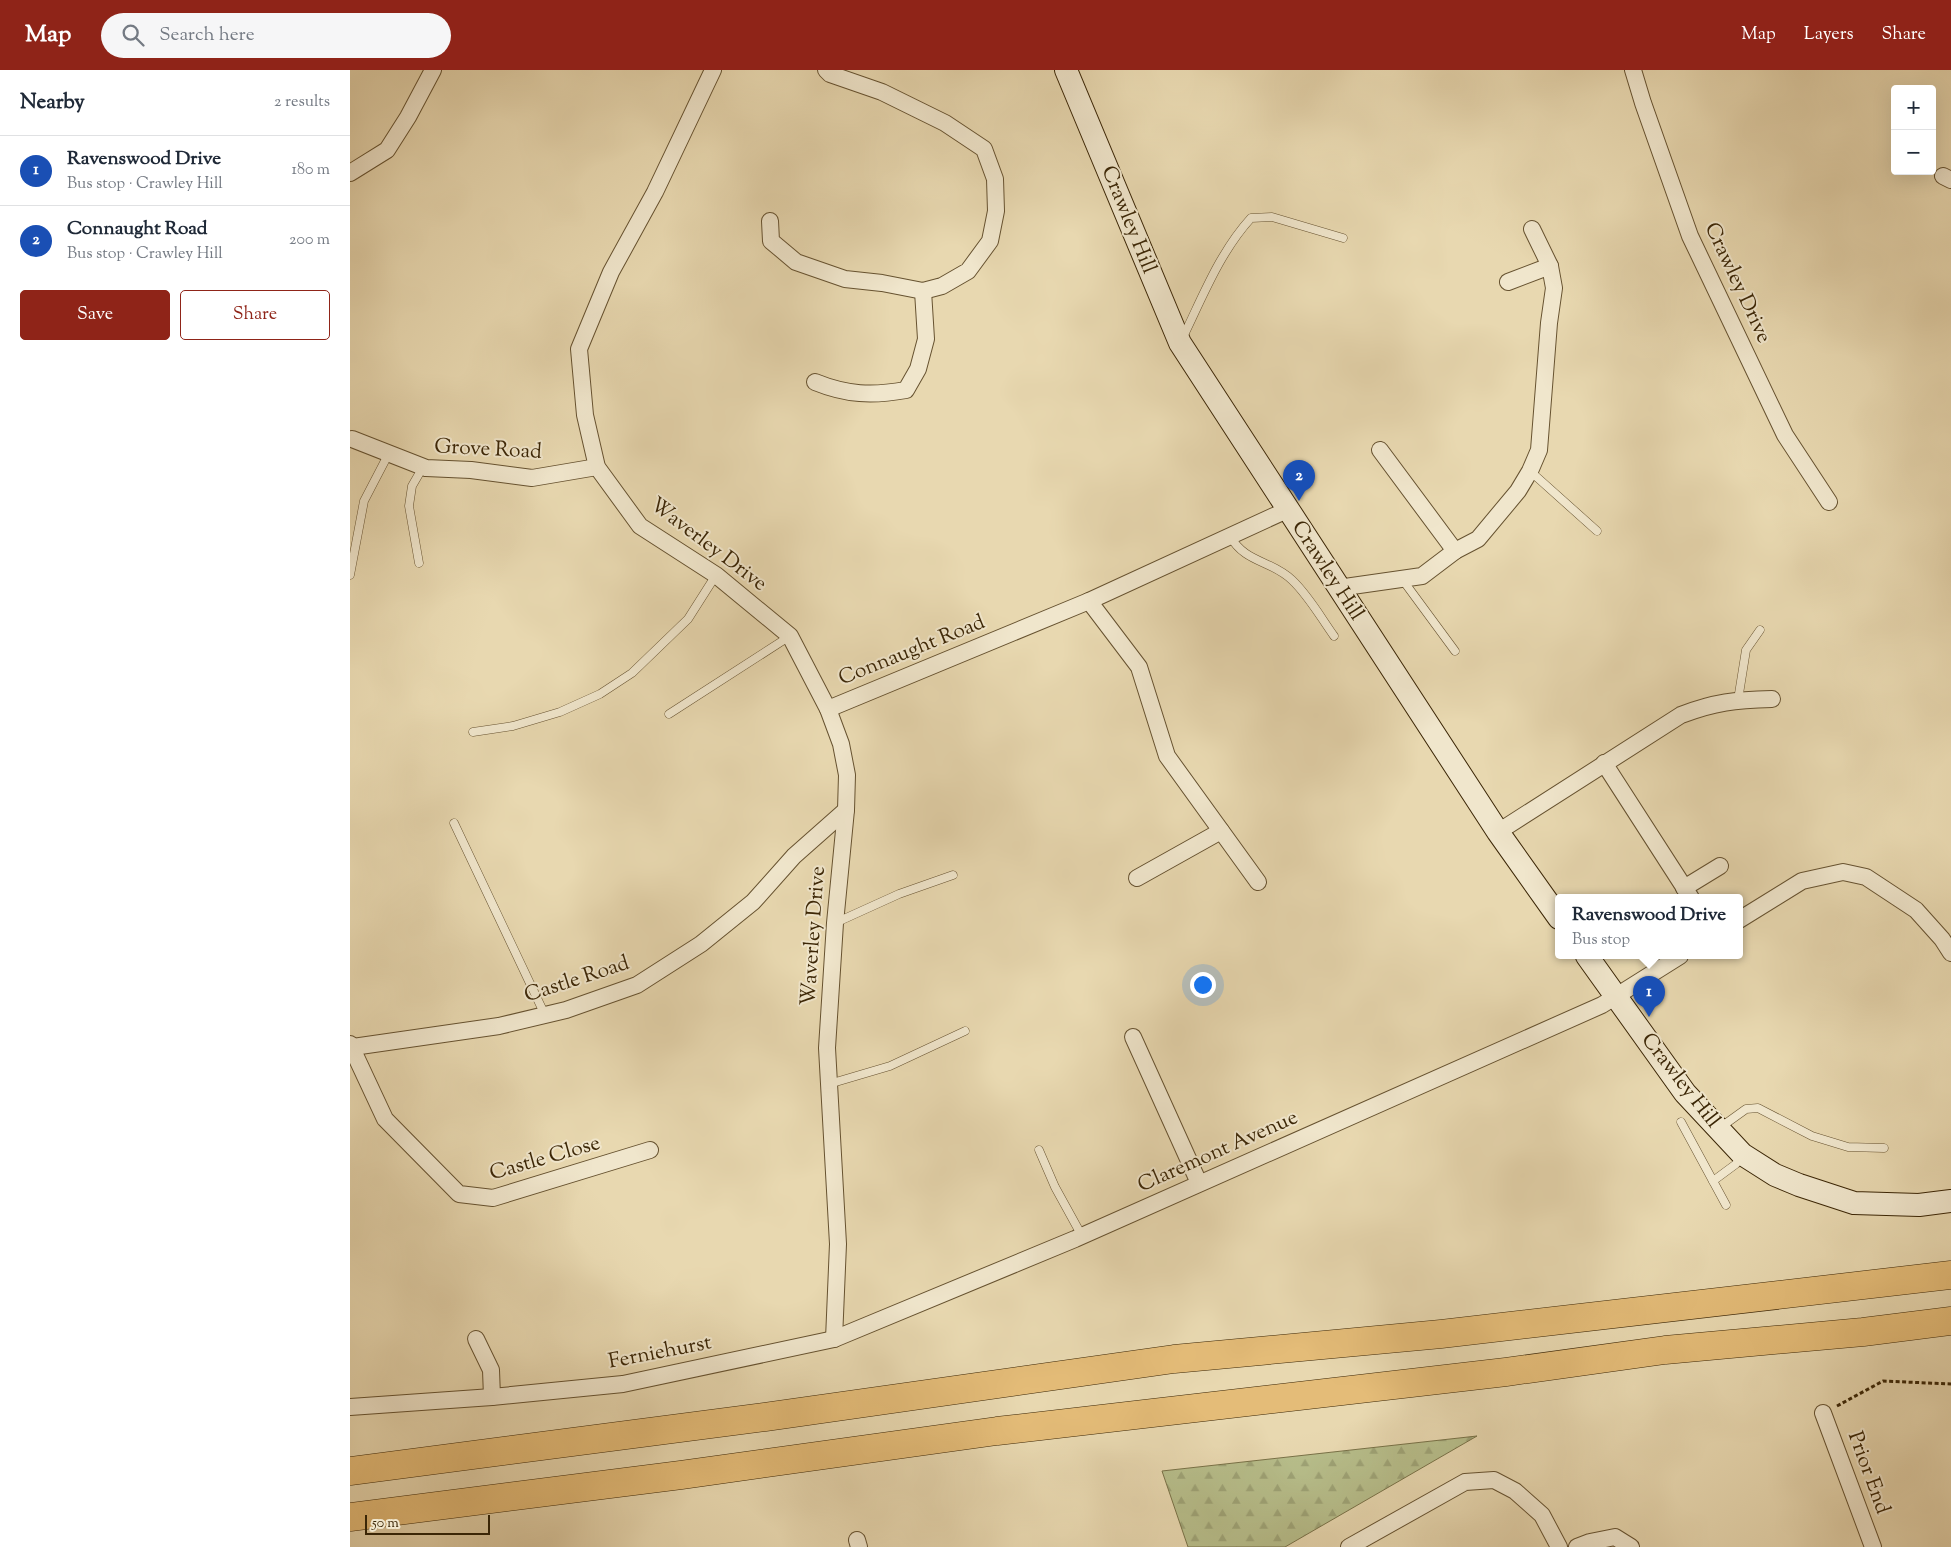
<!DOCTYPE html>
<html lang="en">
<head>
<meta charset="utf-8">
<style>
	:root { --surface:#fff; --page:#f6f6f7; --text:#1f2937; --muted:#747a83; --line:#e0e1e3; --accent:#8f2418 }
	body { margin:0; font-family:"Sorts Mill Goudy",serif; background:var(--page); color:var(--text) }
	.controls { position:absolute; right:15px; top:15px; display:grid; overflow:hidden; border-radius:5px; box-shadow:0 5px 20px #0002 }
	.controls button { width:45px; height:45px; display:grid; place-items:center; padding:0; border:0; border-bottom:1px solid var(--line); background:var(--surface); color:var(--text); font:25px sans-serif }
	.scale { position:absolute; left:15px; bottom:12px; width:125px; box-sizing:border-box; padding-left:5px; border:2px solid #3b2606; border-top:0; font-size:14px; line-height:18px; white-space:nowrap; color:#3b2606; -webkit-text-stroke:4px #f0e6cc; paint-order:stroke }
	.you { position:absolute; left:852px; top:914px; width:18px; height:18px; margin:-12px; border:4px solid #fff; border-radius:50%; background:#1a73e8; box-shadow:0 0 0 8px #1a73e833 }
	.badge { display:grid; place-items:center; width:32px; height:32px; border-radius:50%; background:var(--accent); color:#fff; font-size:16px; font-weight:700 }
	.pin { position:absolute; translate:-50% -41px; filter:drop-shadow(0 1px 2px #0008) }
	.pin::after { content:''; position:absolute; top:26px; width:18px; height:15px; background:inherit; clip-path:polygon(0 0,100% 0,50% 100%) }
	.popup { position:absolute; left:1205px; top:824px; width:188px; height:65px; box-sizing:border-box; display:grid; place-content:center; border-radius:5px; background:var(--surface); filter:drop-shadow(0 1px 4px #0005); font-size:16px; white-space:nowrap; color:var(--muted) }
	.popup b { font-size:19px; color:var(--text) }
	.popup::after { content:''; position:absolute; left:50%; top:100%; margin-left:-10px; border:10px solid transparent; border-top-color:var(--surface) }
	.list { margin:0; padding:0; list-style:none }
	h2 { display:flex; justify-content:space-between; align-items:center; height:65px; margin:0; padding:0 20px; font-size:21px }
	h2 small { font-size:16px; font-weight:400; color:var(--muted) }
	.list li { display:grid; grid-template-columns:32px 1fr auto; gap:15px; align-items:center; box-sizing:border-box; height:70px; padding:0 20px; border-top:1px solid var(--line) }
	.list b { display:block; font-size:19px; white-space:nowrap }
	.list p { margin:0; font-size:16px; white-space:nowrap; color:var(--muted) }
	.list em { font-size:16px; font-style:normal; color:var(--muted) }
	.actions { display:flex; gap:10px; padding:15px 20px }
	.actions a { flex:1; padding:11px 0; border:1px solid var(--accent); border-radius:5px; text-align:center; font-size:18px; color:var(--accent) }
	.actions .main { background:var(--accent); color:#fff }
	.icon { flex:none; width:28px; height:28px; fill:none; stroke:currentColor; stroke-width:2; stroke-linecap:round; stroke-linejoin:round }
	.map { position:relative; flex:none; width:1601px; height:1477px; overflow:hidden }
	header { display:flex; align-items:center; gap:30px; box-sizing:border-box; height:70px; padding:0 25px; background:var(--accent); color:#fff }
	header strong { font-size:24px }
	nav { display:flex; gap:28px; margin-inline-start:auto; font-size:18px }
	.search { width:350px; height:45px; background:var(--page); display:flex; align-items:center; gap:12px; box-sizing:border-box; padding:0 18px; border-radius:28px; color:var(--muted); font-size:19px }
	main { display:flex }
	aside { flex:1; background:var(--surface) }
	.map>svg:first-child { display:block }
	.forest { fill:url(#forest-firs); stroke:#797248 }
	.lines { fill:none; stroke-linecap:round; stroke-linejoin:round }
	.lane-casing { stroke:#665230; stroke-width:9 }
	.street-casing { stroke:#665230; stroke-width:18 }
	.secondary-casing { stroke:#3b2606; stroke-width:24 }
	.highway-casing { stroke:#3b2606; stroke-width:29 }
	.path { stroke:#3b2606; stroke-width:3; stroke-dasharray:4 2.5; stroke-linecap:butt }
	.lane { stroke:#f0e6cc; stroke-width:8 }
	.street { stroke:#f0e6cc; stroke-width:16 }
	.secondary { stroke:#f0e6cc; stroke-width:22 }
	.highway { stroke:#e4bc78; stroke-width:28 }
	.labels { text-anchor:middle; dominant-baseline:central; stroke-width:4; stroke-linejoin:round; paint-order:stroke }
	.street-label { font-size:21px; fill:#3b2606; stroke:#f0e6cc }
</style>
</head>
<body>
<header>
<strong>Map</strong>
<div class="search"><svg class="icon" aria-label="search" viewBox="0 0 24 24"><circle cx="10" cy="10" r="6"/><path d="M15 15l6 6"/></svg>Search here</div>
<nav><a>Map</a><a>Layers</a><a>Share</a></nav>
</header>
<main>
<aside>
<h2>Nearby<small>2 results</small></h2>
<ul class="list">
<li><span class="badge" style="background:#1a4fb4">1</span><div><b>Ravenswood Drive</b><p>Bus stop · Crawley Hill</p></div><em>180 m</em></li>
<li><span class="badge" style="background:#1a4fb4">2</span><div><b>Connaught Road</b><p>Bus stop · Crawley Hill</p></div><em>200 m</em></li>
</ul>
<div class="actions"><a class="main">Save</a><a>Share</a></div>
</aside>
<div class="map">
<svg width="1601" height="1477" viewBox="0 0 1601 1477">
	<defs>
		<pattern id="forest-firs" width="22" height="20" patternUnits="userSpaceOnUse" patternTransform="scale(1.25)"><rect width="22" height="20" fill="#b7be8b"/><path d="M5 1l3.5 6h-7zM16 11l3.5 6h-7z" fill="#9ea376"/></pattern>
	</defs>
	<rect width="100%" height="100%" fill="#e8d8b0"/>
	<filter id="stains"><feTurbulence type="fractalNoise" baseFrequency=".004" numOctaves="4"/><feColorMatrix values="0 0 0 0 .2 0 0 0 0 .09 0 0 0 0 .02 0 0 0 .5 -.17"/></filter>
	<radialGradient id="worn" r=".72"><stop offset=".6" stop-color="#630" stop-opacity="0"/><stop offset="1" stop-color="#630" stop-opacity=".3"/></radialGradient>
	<polygon class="forest" points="1127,1366 935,1477 838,1477 812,1401"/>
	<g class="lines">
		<g class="lane-casing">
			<g id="lane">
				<path d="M833 267C853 226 870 182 901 148L922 147 993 168"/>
				<polyline points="1180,401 1247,461"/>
				<path d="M880 466C895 493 921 490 942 510 959 526 971 548 984 566"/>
				<polyline points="69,493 59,436 62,416 73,397"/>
				<polyline points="0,505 14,431 39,383"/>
				<polyline points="1052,509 1105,581"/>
				<polyline points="1388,630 1396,580 1410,560"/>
				<polyline points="319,644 440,566"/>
				<polyline points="123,662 163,656 210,642 250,624 282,603 338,549 366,505"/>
				<polyline points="104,753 195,945"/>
				<polyline points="485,853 549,824 603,805"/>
				<polyline points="479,1014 540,996 615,961"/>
				<polyline points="1331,1052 1376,1135"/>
				<polyline points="1371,1057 1396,1039 1408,1038 1462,1066 1498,1077 1534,1078"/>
				<polyline points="689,1080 705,1117 732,1166"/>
				<polyline points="1363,1111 1386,1094 1391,1086"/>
			</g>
		</g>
		<g class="street-casing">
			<g id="street">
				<polyline points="363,0 305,122 261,202 229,279 235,345 247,397 290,456 366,505 440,566 478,639 491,674 497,705 496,740 485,853 477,978 488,1174 484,1269"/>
				<polyline points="1283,0 1293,33 1340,166 1435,365 1479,432"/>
				<polyline points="0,103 37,80 58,47 83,0"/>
				<polyline points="1593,106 1601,110"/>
				<polyline points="420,151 421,171 446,192 495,209 532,213 573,221 592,216 618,201 640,171 646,141 645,109 634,79 595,53 532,22 480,4 476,0"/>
				<polyline points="1158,212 1200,196"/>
				<path d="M465 312C497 325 522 326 556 320L568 299 576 269 573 221"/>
				<polyline points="2,369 76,398 121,400 182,408 247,397"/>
				<polyline points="1030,380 1105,481"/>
				<polyline points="988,518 1072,506 1105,481 1128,469 1168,421 1180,401 1189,380 1199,253 1204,218 1200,196 1182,159"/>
				<polyline points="739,531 789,597 817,686 908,812"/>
				<polyline points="478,639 739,531 937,440"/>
				<polyline points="1254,693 1341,828"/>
				<path d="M1148 762 1331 645C1365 632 1385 630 1422 629"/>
				<polyline points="787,808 871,761"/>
				<polyline points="1334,818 1370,796"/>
				<polyline points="1389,850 1452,811 1493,802 1516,807 1566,840 1592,869 1601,883"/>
				<polyline points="783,967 849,1113"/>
				<polyline points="0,974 35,1049 109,1124 143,1128 300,1080"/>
				<polyline points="0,979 3,977 149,956 216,940 287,915 351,874 403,832 444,786 496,740"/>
				<polyline points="126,1269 141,1300 142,1327"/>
				<polyline points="0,1337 142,1327 273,1314 484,1269 725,1169 1252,935 1330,886"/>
				<polyline points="1473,1343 1523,1477"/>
				<polyline points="507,1470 509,1477"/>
				<polyline points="999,1477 1115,1412 1144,1410 1165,1421 1192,1445 1209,1477"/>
				<polyline points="1227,1477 1240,1472 1265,1467 1281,1477"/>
			</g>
		</g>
		<g class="secondary-casing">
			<g id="secondary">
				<polyline points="716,0 830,273 1148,762 1209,848"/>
				<polyline points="1237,886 1335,1023 1392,1084 1425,1105 1449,1115 1504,1133 1569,1135 1601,1131"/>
			</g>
		</g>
		<g class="highway-casing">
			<g id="highway">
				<polyline points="0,1401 415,1347 824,1289 1091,1264 1601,1205"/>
				<polyline points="0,1447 331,1405 647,1361 1156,1302 1315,1280 1513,1262 1601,1251"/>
			</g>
		</g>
		<polyline class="path" points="1487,1336 1533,1311 1601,1314"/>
		<use href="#lane" class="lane"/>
		<use href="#street" class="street"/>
		<use href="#secondary" class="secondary"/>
		<use href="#highway" class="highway"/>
	</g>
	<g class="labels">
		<g class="street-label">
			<text transform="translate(778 150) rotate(68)">Crawley Hill</text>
			<text transform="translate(1387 213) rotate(65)">Crawley Drive</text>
			<text transform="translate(138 380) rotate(3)">Grove Road</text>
			<text transform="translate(358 475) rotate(37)">Waverley Drive</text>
			<text transform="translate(977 501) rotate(57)">Crawley Hill</text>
			<text transform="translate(562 581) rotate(-22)">Connaught Road</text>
			<text transform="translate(464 866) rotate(-86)">Waverley Drive</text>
			<text transform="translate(227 910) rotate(-18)">Castle Road</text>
			<text transform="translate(1330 1011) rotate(52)">Crawley Hill</text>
			<text transform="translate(868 1082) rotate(-24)">Claremont Avenue</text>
			<text transform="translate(195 1089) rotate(-16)">Castle Close</text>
			<text transform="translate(310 1283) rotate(-11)">Ferniehurst</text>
			<text transform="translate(1518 1403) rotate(70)">Prior End</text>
		</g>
	</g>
	<rect width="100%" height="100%" filter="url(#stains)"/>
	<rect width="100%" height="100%" fill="url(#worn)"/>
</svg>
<div class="controls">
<button>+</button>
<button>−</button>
</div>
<div class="scale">50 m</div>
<div class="you"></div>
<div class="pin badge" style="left:1299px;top:947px;background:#1a4fb4">1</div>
<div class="popup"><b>Ravenswood Drive</b>Bus stop</div>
<div class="pin badge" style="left:949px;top:431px;background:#1a4fb4">2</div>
</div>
</main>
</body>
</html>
